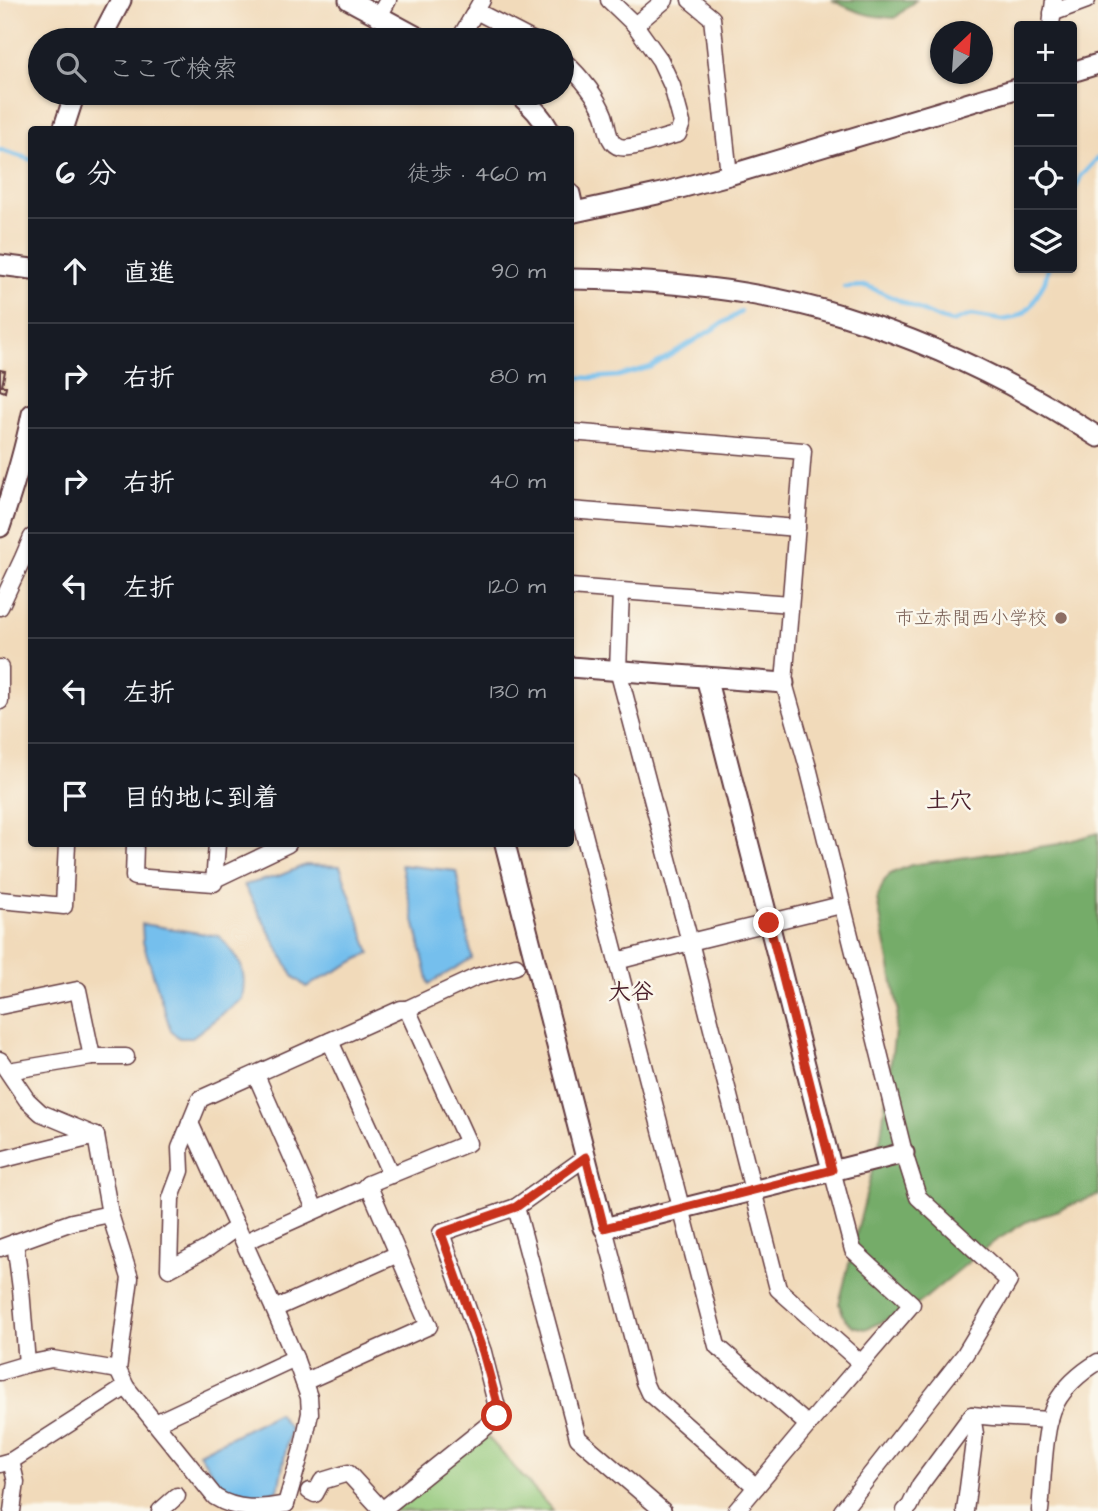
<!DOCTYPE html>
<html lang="ja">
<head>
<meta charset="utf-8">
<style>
	:root { --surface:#171b24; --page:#242831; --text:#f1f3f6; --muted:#9ea1a6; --line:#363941 }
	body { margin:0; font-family:"Architects Daughter","Klee One",sans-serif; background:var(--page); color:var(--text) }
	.controls { position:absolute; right:21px; top:21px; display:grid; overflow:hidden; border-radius:7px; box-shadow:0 2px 5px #0004 }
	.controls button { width:63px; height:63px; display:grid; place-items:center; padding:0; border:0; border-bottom:2px solid var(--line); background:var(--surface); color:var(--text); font:35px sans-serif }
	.compass { position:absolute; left:930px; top:21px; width:63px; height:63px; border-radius:50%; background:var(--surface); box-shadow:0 2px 5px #0004; rotate:25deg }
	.stop { position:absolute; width:21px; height:21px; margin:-16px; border:5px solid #c8321e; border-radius:50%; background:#fff }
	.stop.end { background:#c8321e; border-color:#fff; box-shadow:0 2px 7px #0008 }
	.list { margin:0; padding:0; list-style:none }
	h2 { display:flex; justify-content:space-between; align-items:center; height:91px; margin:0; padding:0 28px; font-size:30px }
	h2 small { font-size:23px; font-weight:400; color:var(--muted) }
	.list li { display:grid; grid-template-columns:46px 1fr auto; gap:21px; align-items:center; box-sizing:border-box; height:105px; padding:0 28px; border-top:2px solid var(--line) }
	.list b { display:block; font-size:26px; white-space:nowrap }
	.list em { font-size:23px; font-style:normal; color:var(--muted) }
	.icon { flex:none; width:38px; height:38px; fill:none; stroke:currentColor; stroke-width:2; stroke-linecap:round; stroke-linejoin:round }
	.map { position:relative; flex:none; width:1098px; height:1511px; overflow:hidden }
	.search { position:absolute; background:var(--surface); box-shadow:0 2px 5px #0004; left:28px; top:28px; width:546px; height:77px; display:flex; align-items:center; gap:18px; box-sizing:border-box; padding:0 24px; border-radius:38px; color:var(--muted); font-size:26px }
	.panel { position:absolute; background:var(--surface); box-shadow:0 2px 5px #0004; left:28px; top:126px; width:546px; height:721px; border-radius:7px }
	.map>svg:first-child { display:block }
	.green { fill:#92c779; stroke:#6e7352; stroke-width:2 }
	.forest { fill:#75ac69; stroke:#60664a; stroke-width:2 }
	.water { fill:#74bfed; stroke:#5f6f8c; stroke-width:2 }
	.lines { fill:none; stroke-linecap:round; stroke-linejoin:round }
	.stream { stroke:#74bfed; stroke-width:4.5 }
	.building { fill:#dab07b }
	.minor-casing { stroke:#633b40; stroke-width:19 }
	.tertiary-casing { stroke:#633b40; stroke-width:23 }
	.minor { stroke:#fff; stroke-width:16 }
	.tertiary { stroke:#fff; stroke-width:19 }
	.route { stroke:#c8321e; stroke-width:9 }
	.education-dot { fill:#8d6e63; stroke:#fbf7ec; stroke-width:2.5 }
	.labels { text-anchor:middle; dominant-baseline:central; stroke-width:5; stroke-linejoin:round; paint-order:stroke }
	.education-label { font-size:19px; fill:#785e54; stroke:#fbf7ec; text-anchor:end }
	.quarter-label { font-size:23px; font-weight:bold; fill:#4a1f2b; stroke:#fbf7ec }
</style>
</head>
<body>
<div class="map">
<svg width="1098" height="1511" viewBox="0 0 1098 1511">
	<rect width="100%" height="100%" fill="#fbf7ec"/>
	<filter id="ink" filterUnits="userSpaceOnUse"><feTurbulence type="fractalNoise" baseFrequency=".0143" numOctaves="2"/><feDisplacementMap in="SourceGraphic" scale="14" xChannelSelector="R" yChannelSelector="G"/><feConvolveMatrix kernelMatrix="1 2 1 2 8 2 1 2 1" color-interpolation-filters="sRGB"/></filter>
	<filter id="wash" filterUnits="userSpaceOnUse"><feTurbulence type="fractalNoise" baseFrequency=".00686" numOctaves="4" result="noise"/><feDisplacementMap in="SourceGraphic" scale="28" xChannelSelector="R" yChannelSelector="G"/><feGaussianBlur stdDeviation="1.57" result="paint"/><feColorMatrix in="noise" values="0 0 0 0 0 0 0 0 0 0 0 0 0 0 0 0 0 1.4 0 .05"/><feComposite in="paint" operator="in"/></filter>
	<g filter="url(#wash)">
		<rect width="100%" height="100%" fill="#f1daba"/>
		<polygon class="green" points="486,1435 553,1511 395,1511 396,1506"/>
		<g class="forest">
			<path d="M832 0H916L895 18C868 17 856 12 832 0Z"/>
			<polygon points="1098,833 1098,1195 1026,1222 989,1245 911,1310 865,1329 853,1326 845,1319 839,1304 881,1135 898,1009 877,899 884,881 890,874 911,865 1059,844"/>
		</g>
		<g class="water">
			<polygon points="305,865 340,866 370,953 306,987 293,976 244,885 279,876"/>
			<polygon points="401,865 456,871 472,958 429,984"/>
			<path d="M142 924 219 936C239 959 248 967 242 999L191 1038H179L171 1031 143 942Z"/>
			<polygon points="278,1413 290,1429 278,1490 258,1499 229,1497 199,1453"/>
		</g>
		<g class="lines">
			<g class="stream">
				<polyline points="0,150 32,160"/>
				<polyline points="1072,196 1081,176 1098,158"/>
				<polyline points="844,287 867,286 938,318 952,322 971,315 1002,320 1014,318 1024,313 1032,305 1045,281 1048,268"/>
				<polyline points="570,377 591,378 618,376 651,367 741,312"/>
			</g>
		</g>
		<g id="blocks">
			<polygon class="building" points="0,370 5,371 2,386 6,386 5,392 0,390"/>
		</g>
	</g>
	<g filter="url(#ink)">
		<use href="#blocks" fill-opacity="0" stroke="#633b40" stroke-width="2"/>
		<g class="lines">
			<g class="minor-casing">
				<g id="minor">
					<polyline points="690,0 712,18 729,175"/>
					<polyline points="476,11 532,40"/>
					<polyline points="1052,13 1087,0"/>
					<polyline points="379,16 388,0"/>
					<polyline points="635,25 665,0"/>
					<polyline points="1051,26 1054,0"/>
					<polyline points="459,40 482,0"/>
					<path d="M562 59C578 74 596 94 604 115 608 126 607 144 620 147 630 150 666 137 678 134L682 123 672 86 660 60 635 25 609 0"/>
					<polyline points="570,432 803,451 784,683 809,771 904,1153 918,1197 1009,1281 965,1354 842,1511"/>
					<polyline points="570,510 797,528"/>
					<polyline points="570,587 790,604"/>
					<polyline points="621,591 618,670 690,942 778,1289 861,1363"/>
					<polyline points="0,607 23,558 32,537"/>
					<polyline points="0,668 0,701"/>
					<polyline points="570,780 717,1346 808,1425"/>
					<polyline points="135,844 134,877 214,883 217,844"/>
					<polyline points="215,879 288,844"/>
					<polyline points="0,900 64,906 67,844"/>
					<polyline points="617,961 690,942 841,905"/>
					<polyline points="0,1006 78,990 92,1057"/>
					<polyline points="407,1009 476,977 516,966"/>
					<polyline points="330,1041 391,1175"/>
					<path d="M0 1060 27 1100 41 1113 96 1136 110 1214 130 1278 118 1370 126 1387 215 1497C237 1511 261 1509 286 1504"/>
					<polyline points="8,1071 92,1057 126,1057"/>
					<polyline points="256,1075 315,1209"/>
					<polyline points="190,1123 274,1309 295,1358 309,1397 310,1413 303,1446 286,1504"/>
					<polyline points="0,1160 96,1136"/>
					<polyline points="516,1207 578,1438 663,1511"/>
					<polyline points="237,1227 208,1248 169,1269 171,1198 181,1171 180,1148 200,1099 401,1009 407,1009 468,1143 368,1184 363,1189 245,1242"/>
					<polyline points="604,1228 644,1382 649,1393 756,1487"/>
					<polyline points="15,1242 21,1289 27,1364"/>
					<polyline points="0,1248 72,1222 110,1214"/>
					<polyline points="274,1309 398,1254"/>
					<polyline points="0,1372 27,1364 52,1359 118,1370"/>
					<polyline points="304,1382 429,1326 368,1184"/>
					<polyline points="155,1423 295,1358"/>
					<polyline points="11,1461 16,1482 12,1511"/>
					<polyline points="0,1464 11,1461 126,1387"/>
					<polyline points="309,1491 315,1494 322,1481 348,1473 383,1511"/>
					<polyline points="382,1510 493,1421 497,1416 497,1407 483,1352 441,1233 516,1207 586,1157"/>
					<polyline points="160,1511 177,1496"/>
					<polyline points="736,1511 808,1425 912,1304 853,1250 832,1170"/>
					<polyline points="905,1511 910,1506 920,1485 972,1415 993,1417 1050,1420"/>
					<polyline points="965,1511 975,1434 972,1415"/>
					<path d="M1040 1511C1043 1483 1043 1426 1056 1403 1066 1385 1080 1373 1098 1362"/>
				</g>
			</g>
			<g class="tertiary-casing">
				<g id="tertiary">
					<polyline points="349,0 423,40"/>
					<polyline points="100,40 121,0"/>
					<polyline points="1072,72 1098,64"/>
					<path d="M517 93C530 104 541 115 549 130"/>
					<polyline points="63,130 75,93"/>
					<polyline points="570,194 574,212"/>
					<polyline points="570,213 662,193 729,175 1019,88"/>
					<polyline points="0,265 32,269"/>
					<path d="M570 279C662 280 756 289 844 316 934 344 1019 385 1098 437"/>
					<path d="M0 527C13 489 24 453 32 414"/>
					<polyline points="570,667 784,683"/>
					<polyline points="706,677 832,1170"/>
					<polyline points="505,844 604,1228 904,1153"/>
				</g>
			</g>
			<use href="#minor" class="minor"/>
			<use href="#tertiary" class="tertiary"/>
		</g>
	</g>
	<g class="lines" filter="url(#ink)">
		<polyline class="route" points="497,1416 498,1407 483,1352 441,1233 516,1207 586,1157 604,1228 832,1170 769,923"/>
	</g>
	<circle class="education-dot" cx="1061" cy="618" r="7"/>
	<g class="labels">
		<g class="education-label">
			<text x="1047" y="618">市立赤間西小学校</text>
		</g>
		<g class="quarter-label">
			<text x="949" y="801">土穴</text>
			<text x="631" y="992">大谷</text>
		</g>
	</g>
</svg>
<div class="controls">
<button>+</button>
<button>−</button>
<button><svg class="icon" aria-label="locate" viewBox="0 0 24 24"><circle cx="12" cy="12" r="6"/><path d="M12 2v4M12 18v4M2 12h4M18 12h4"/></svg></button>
<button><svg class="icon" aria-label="layers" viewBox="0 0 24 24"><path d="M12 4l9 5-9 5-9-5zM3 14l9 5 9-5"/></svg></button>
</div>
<svg class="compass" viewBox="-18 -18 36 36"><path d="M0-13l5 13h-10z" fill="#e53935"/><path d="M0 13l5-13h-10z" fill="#9ea1a6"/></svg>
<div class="stop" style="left:497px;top:1416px"></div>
<div class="stop end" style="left:769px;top:923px"></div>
<div class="search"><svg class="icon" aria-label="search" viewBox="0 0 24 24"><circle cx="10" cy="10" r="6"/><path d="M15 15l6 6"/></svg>ここで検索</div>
<section class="panel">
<h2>6 分<small>徒歩 · 460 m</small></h2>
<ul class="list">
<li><svg class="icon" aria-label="ahead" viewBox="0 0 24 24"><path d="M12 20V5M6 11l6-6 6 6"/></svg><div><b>直進</b></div><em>90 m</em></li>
<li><svg class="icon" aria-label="right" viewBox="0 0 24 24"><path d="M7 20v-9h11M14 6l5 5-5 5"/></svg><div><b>右折</b></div><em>80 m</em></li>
<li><svg class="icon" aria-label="right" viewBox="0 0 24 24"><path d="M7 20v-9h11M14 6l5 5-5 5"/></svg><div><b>右折</b></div><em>40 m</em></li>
<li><svg class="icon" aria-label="left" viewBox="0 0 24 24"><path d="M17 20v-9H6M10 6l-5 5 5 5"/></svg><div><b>左折</b></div><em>120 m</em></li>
<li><svg class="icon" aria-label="left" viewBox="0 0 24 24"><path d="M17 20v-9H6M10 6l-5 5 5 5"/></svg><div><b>左折</b></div><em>130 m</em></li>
<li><svg class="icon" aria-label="arrive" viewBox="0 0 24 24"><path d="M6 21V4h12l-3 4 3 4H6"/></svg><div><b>目的地に到着</b></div></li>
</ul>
</section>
</div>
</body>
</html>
